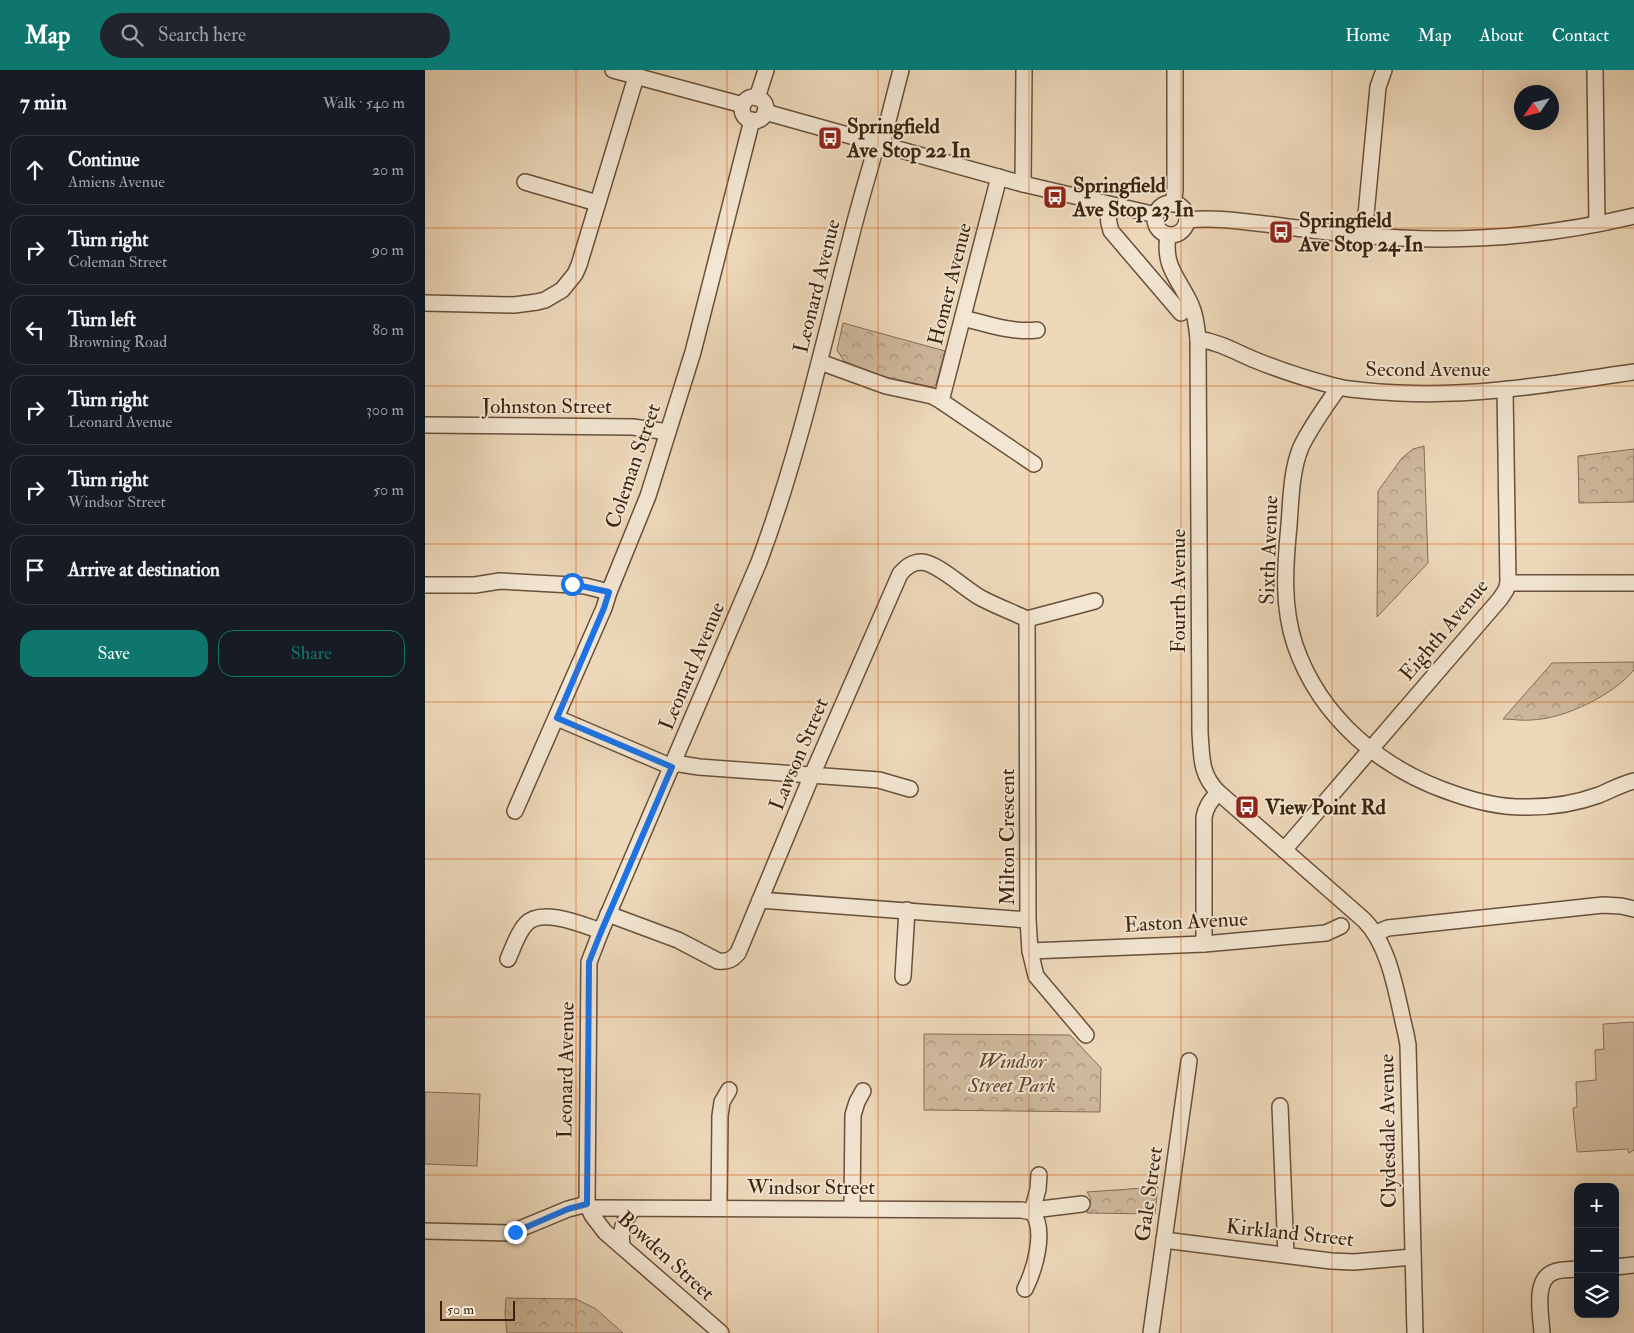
<!DOCTYPE html>
<html lang="en">
<head>
<meta charset="utf-8">
<style>
	:root { --surface:#171b24; --page:#20242c; --text:#f1f3f6; --muted:#9ea1a6; --line:#363941; --accent:#0f766e }
	body { margin:0; font-family:"IM FELL Double Pica",serif; background:var(--page); color:var(--text) }
	.controls { position:absolute; right:15px; bottom:15px; display:grid; overflow:hidden; border-radius:10px; box-shadow:0 5px 20px #0002 }
	.controls button { width:45px; height:45px; display:grid; place-items:center; padding:0; border:0; border-bottom:1px solid var(--line); background:var(--surface); color:var(--text); font:25px sans-serif }
	.compass { position:absolute; left:1089px; top:15px; width:45px; height:45px; border-radius:50%; background:var(--surface); box-shadow:0 5px 20px #0002; rotate:235deg }
	.scale { position:absolute; left:15px; bottom:12px; width:75px; box-sizing:border-box; padding-left:5px; border:2px solid #3b240f; border-top:0; font-size:14px; line-height:18px; white-space:nowrap; color:#3b240f; -webkit-text-stroke:4px #f3e6d2; paint-order:stroke }
	.stop { position:absolute; width:15px; height:15px; margin:-11px; border:4px solid #1a73e8; border-radius:50%; background:#fff }
	.stop.end { background:#1a73e8; border-color:#fff; box-shadow:0 1px 5px #0008 }
	.list { margin:0; padding:0; list-style:none }
	h2 { display:flex; justify-content:space-between; align-items:center; height:65px; margin:0; padding:0 20px; font-size:21px }
	h2 small { font-size:16px; font-weight:400; color:var(--muted) }
	.list li { display:grid; grid-template-columns:32px 1fr auto; gap:15px; align-items:center; box-sizing:border-box; height:70px; margin:0 10px 10px; padding:0 10px; border:1px solid var(--line); border-radius:15px }
	.list b { display:block; font-size:19px; white-space:nowrap }
	.list p { margin:0; font-size:16px; white-space:nowrap; color:var(--muted) }
	.list em { font-size:16px; font-style:normal; color:var(--muted) }
	.actions { display:flex; gap:10px; padding:15px 20px }
	.actions a { flex:1; padding:11px 0; border:1px solid var(--accent); border-radius:15px; text-align:center; font-size:18px; color:var(--accent) }
	.actions .main { background:var(--accent); color:#fff }
	.icon { flex:none; width:28px; height:28px; fill:none; stroke:currentColor; stroke-width:2; stroke-linecap:round; stroke-linejoin:round }
	.map { position:relative; flex:none; width:1209px; height:1263px; overflow:hidden }
	header { display:flex; align-items:center; gap:30px; box-sizing:border-box; height:70px; padding:0 25px; background:var(--accent); color:#fff }
	header strong { font-size:24px }
	nav { display:flex; gap:28px; margin-inline-start:auto; font-size:18px }
	.search { width:350px; height:45px; background:var(--page); display:flex; align-items:center; gap:12px; box-sizing:border-box; padding:0 18px; border-radius:28px; color:var(--muted); font-size:19px }
	main { display:flex }
	aside { flex:1; background:var(--surface) }
	.map>svg:first-child { display:block }
	.green { fill:#cfb99d; stroke:#856e56 }
	.forest { fill:url(#forest-crowns); stroke:#856e56 }
	.lines { fill:none; stroke-linecap:round; stroke-linejoin:round }
	.minor-casing { stroke:#68513a; stroke-width:18 }
	.minor { stroke:#f3e6d2; stroke-width:15 }
	.route { stroke:#1a73e8; stroke-width:6 }
	.grid { fill:none; stroke:#ce510c; stroke-width:1; stroke-opacity:0.55 }
	.labels { text-anchor:middle; dominant-baseline:central; stroke-width:4; stroke-linejoin:round; paint-order:stroke }
	.poi-label { font-size:21px; font-weight:bold; fill:#3b240f; stroke:#f3e6d2; text-anchor:start }
	.street-label { font-size:21px; fill:#3b240f; stroke:#f3e6d2 }
	.park-label { font-size:21px; font-style:italic; fill:#604932; stroke:#f3e6d2 }
</style>
</head>
<body>
<header>
<strong>Map</strong>
<div class="search"><svg class="icon" aria-label="search" viewBox="0 0 24 24"><circle cx="10" cy="10" r="6"/><path d="M15 15l6 6"/></svg>Search here</div>
<nav><a>Home</a><a>Map</a><a>About</a><a>Contact</a></nav>
</header>
<main>
<aside>
<h2>7 min<small>Walk · 540 m</small></h2>
<ul class="list">
<li><svg class="icon" aria-label="ahead" viewBox="0 0 24 24"><path d="M12 20V5M6 11l6-6 6 6"/></svg><div><b>Continue</b><p>Amiens Avenue</p></div><em>20 m</em></li>
<li><svg class="icon" aria-label="right" viewBox="0 0 24 24"><path d="M7 20v-9h11M14 6l5 5-5 5"/></svg><div><b>Turn right</b><p>Coleman Street</p></div><em>90 m</em></li>
<li><svg class="icon" aria-label="left" viewBox="0 0 24 24"><path d="M17 20v-9H6M10 6l-5 5 5 5"/></svg><div><b>Turn left</b><p>Browning Road</p></div><em>80 m</em></li>
<li><svg class="icon" aria-label="right" viewBox="0 0 24 24"><path d="M7 20v-9h11M14 6l5 5-5 5"/></svg><div><b>Turn right</b><p>Leonard Avenue</p></div><em>300 m</em></li>
<li><svg class="icon" aria-label="right" viewBox="0 0 24 24"><path d="M7 20v-9h11M14 6l5 5-5 5"/></svg><div><b>Turn right</b><p>Windsor Street</p></div><em>50 m</em></li>
<li><svg class="icon" aria-label="arrive" viewBox="0 0 24 24"><path d="M6 21V4h12l-3 4 3 4H6"/></svg><div><b>Arrive at destination</b></div></li>
</ul>
<div class="actions"><a class="main">Save</a><a>Share</a></div>
</aside>
<div class="map">
<svg width="1209" height="1263" viewBox="0 0 1209 1263">
	<defs>
		<pattern id="forest-crowns" width="20" height="18" patternUnits="userSpaceOnUse" patternTransform="scale(1.25)"><rect width="20" height="18" fill="#cfb99d"/><path d="M2 6a3 3 0 1 1 6 0M12 15a3 3 0 1 1 6 0" fill="none" stroke="#a9967e"/></pattern>
	</defs>
	<rect width="100%" height="100%" fill="#edd8ba"/>
	<filter id="stains"><feTurbulence type="fractalNoise" baseFrequency=".004" numOctaves="4"/><feColorMatrix values="0 0 0 0 .2 0 0 0 0 .09 0 0 0 0 .02 0 0 0 .5 -.17"/></filter>
	<radialGradient id="worn" r=".72"><stop offset=".6" stop-color="#630" stop-opacity="0"/><stop offset="1" stop-color="#630" stop-opacity=".3"/></radialGradient>
	<g class="green">
		<polygon points="1209,952 1209,1080 1204,1083 1202,1079 1152,1082 1148,1038 1152,1037 1151,1012 1171,1010 1170,980 1179,979 1178,954"/>
		<polygon points="0,1022 55,1024 52,1096 0,1094"/>
	</g>
	<g class="forest">
		<polygon points="418,253 520,281 511,314 508,317 460,307 436,298 419,291 412,280"/>
		<polygon points="999,376 1003,493 952,547 953,421 977,388 988,379"/>
		<polygon points="1209,379 1209,432 1154,433 1153,386"/>
		<path d="M1209 592V600C1187 626 1139 649 1106 650 1097 651 1087 649 1078 649L1127 593Z"/>
		<polygon points="499,964 645,965 676,998 675,1042 499,1040"/>
		<polygon points="733,1117 730,1144 662,1143 666,1129 662,1122"/>
		<polygon points="81,1228 151,1229 171,1239 198,1263 82,1263 80,1243"/>
	</g>
	<g class="lines">
		<g class="minor-casing">
			<g id="minor">
				<polyline points="188,0 318,35"/>
				<polyline points="1170,0 1172,154"/>
				<circle cx="329" cy="39" r="12"/>
				<polyline points="332,28 341,0"/>
				<polyline points="340,42 598,114 731,145"/>
				<polyline points="457,74 476,0"/>
				<polyline points="100,112 172,133"/>
				<polyline points="598,114 599,0"/>
				<circle cx="746" cy="149" r="16"/>
				<polyline points="748,134 750,121 750,0"/>
				<path d="M684 135C682 145 683 152 686 161L756 243"/>
				<path d="M762 150C792 147 820 152 849 155 878 159 907 163 936 165 1027 174 1121 167 1209 146"/>
				<path d="M743 165C738 198 754 208 766 235 771 246 772 258 773 269L775 663C777 687 775 704 793 722 786 731 781 736 779 747V874"/>
				<polyline points="939,166 953,17 959,0"/>
				<polyline points="0,233 89,235 112,232 120,230 137,220 150,204 154,195 211,7"/>
				<path d="M538 248C562 254 587 263 612 260"/>
				<path d="M773 269C794 272 811 282 830 290 857 301 885 310 913 317 933 321 954 322 974 323 1053 327 1131 313 1209 302"/>
				<polyline points="395,292 461,316 507,326 516,331 609,394"/>
				<path d="M914 317C901 336 886 356 876 377 866 401 866 430 864 455 860 496 857 536 870 575 895 648 957 700 1030 724 1053 732 1079 738 1104 737 1127 737 1152 733 1174 725 1186 720 1197 714 1209 711"/>
				<polyline points="516,331 574,107"/>
				<polyline points="0,355 208,357 243,362"/>
				<polyline points="1083,513 1209,513"/>
				<polyline points="0,515 50,515 75,511 147,515 160,516 184,522"/>
				<polyline points="602,549 670,531"/>
				<polyline points="132,648 247,697"/>
				<polyline points="249,693 274,697 454,710 485,719"/>
				<path d="M793 722 939 850C966 877 972 928 981 964L983 975 990 1263"/>
				<polyline points="90,741 179,538 184,522 223,426 268,282 327,50"/>
				<polyline points="859,780 1075,529 1081,520 1083,513 1080,320"/>
				<polyline points="335,830 603,850"/>
				<path d="M183 844 253 870 293 891C302 892 307 890 313 883L387 705 475 504C481 497 487 492 497 492 513 493 541 520 556 528 571 536 587 542 602 549L603 850 605 881 611 906 661 965"/>
				<polyline points="951,863 963,858 1178,835 1196,836 1209,839"/>
				<polyline points="605,881 779,874 901,863 916,856"/>
				<path d="M83 889C88 878 93 862 101 854 116 837 158 855 176 861"/>
				<polyline points="478,907 482,840"/>
				<polyline points="855,1036 861,1185"/>
				<polyline points="163,1138 596,1140 607,1142 616,1139 657,1134"/>
				<polyline points="294,1138 295,1046 297,1032 304,1020"/>
				<polyline points="427,1138 428,1045 432,1032 438,1021"/>
				<polyline points="607,1142 613,1119 614,1105"/>
				<polyline points="0,1161 85,1163 143,1139 162,1134"/>
				<polyline points="739,1170 906,1191 929,1192 988,1187"/>
				<path d="M197 1176C195 1160 198 1151 208 1139"/>
				<polyline points="1190,1197 1209,1195"/>
				<path d="M600 1219C609 1201 622 1160 607 1142"/>
				<path d="M296 1263 180 1162 167 1145 162 1134 164 892 176 861 334 492C373 387 397 279 425 171 433 138 443 106 452 73"/>
				<polyline points="726,1263 764,991"/>
				<path d="M1117 1263C1116 1245 1108 1209 1129 1202 1136 1199 1145 1200 1153 1199"/>
			</g>
		</g>
		<use href="#minor" class="minor"/>
	</g>
	<g class="lines">
		<polyline class="route" points="90,1162 143,1139 162,1134 164,892 176,862 247,697 132,648 179,538 184,522 147,514"/>
	</g>
	<path class="grid" d="M151 0V1263M302 0V1263M453 0V1263M604 0V1263M756 0V1263M907 0V1263M1058 0V1263M0 158H1209M0 316H1209M0 474H1209M0 632H1209M0 789H1209M0 947H1209M0 1105H1209"/>
	<defs>
		<g id="bus-square" transform="scale(1.25)"><rect x="-9" y="-9" width="18" height="18" rx="4" fill="#8f2418" stroke="#f3e6d2"/><path d="M-5-6H5V4H4V6H2V4H-2V6H-4V4H-5ZM-3.5-4V0h7V-4ZM-3.5 1.2v1.5H-2V1.2ZM2 1.2v1.5H3.5V1.2Z" fill="#fff"/></g>
	</defs>
	<g fill-rule="evenodd">
		<use href="#bus-square" x="405" y="68"/>
		<use href="#bus-square" x="630" y="127"/>
		<use href="#bus-square" x="856" y="162"/>
		<use href="#bus-square" x="822" y="737"/>
	</g>
	<g class="labels">
		<g class="poi-label">
			<text x="422" y="56">Springfield<tspan x="422" dy="24">Ave Stop 22 In</tspan></text>
			<text x="648" y="115">Springfield<tspan x="648" dy="24">Ave Stop 23 In</tspan></text>
			<text x="874" y="150">Springfield<tspan x="874" dy="24">Ave Stop 24 In</tspan></text>
			<text x="840" y="737">View Point Rd</text>
		</g>
		<g class="street-label">
			<text transform="translate(525 214) rotate(-76)">Homer Avenue</text>
			<text transform="translate(392 216) rotate(-76)">Leonard Avenue</text>
			<text x="1003" y="299">Second Avenue</text>
			<text x="122" y="336">Johnston Street</text>
			<text transform="translate(208 396) rotate(-71)">Coleman Street</text>
			<text transform="translate(844 480) rotate(-88)">Sixth Avenue</text>
			<text transform="translate(753 521) rotate(-90)">Fourth Avenue</text>
			<text transform="translate(1019 560) rotate(-50)">Eighth Avenue</text>
			<text transform="translate(267 596) rotate(-67)">Leonard Avenue</text>
			<text transform="translate(374 684) rotate(-67)">Lawson Street</text>
			<text transform="translate(582 767) rotate(-90)">Milton Crescent</text>
			<text transform="translate(761 852) rotate(-3)">Easton Avenue</text>
			<text transform="translate(141 1000) rotate(-89)">Leonard Avenue</text>
			<text transform="translate(963 1061) rotate(-91)">Clydesdale Avenue</text>
			<text x="386" y="1117">Windsor Street</text>
			<text transform="translate(724 1124) rotate(-82)">Gale Street</text>
			<text transform="translate(865 1163) rotate(6)">Kirkland Street</text>
			<text transform="translate(241 1186) rotate(42)">Bowden Street</text>
		</g>
		<g class="park-label">
			<text x="587" y="991">Windsor<tspan x="587" dy="24">Street Park</tspan></text>
		</g>
	</g>
	<rect width="100%" height="100%" filter="url(#stains)"/>
	<rect width="100%" height="100%" fill="url(#worn)"/>
</svg>
<div class="controls">
<button>+</button>
<button>−</button>
<button><svg class="icon" aria-label="layers" viewBox="0 0 24 24"><path d="M12 4l9 5-9 5-9-5zM3 14l9 5 9-5"/></svg></button>
</div>
<svg class="compass" viewBox="-18 -18 36 36"><path d="M0-13l5 13h-10z" fill="#e53935"/><path d="M0 13l5-13h-10z" fill="#9ea1a6"/></svg>
<div class="scale">50 m</div>
<div class="stop" style="left:147px;top:514px"></div>
<div class="stop end" style="left:90px;top:1162px"></div>
</div>
</main>
</body>
</html>
